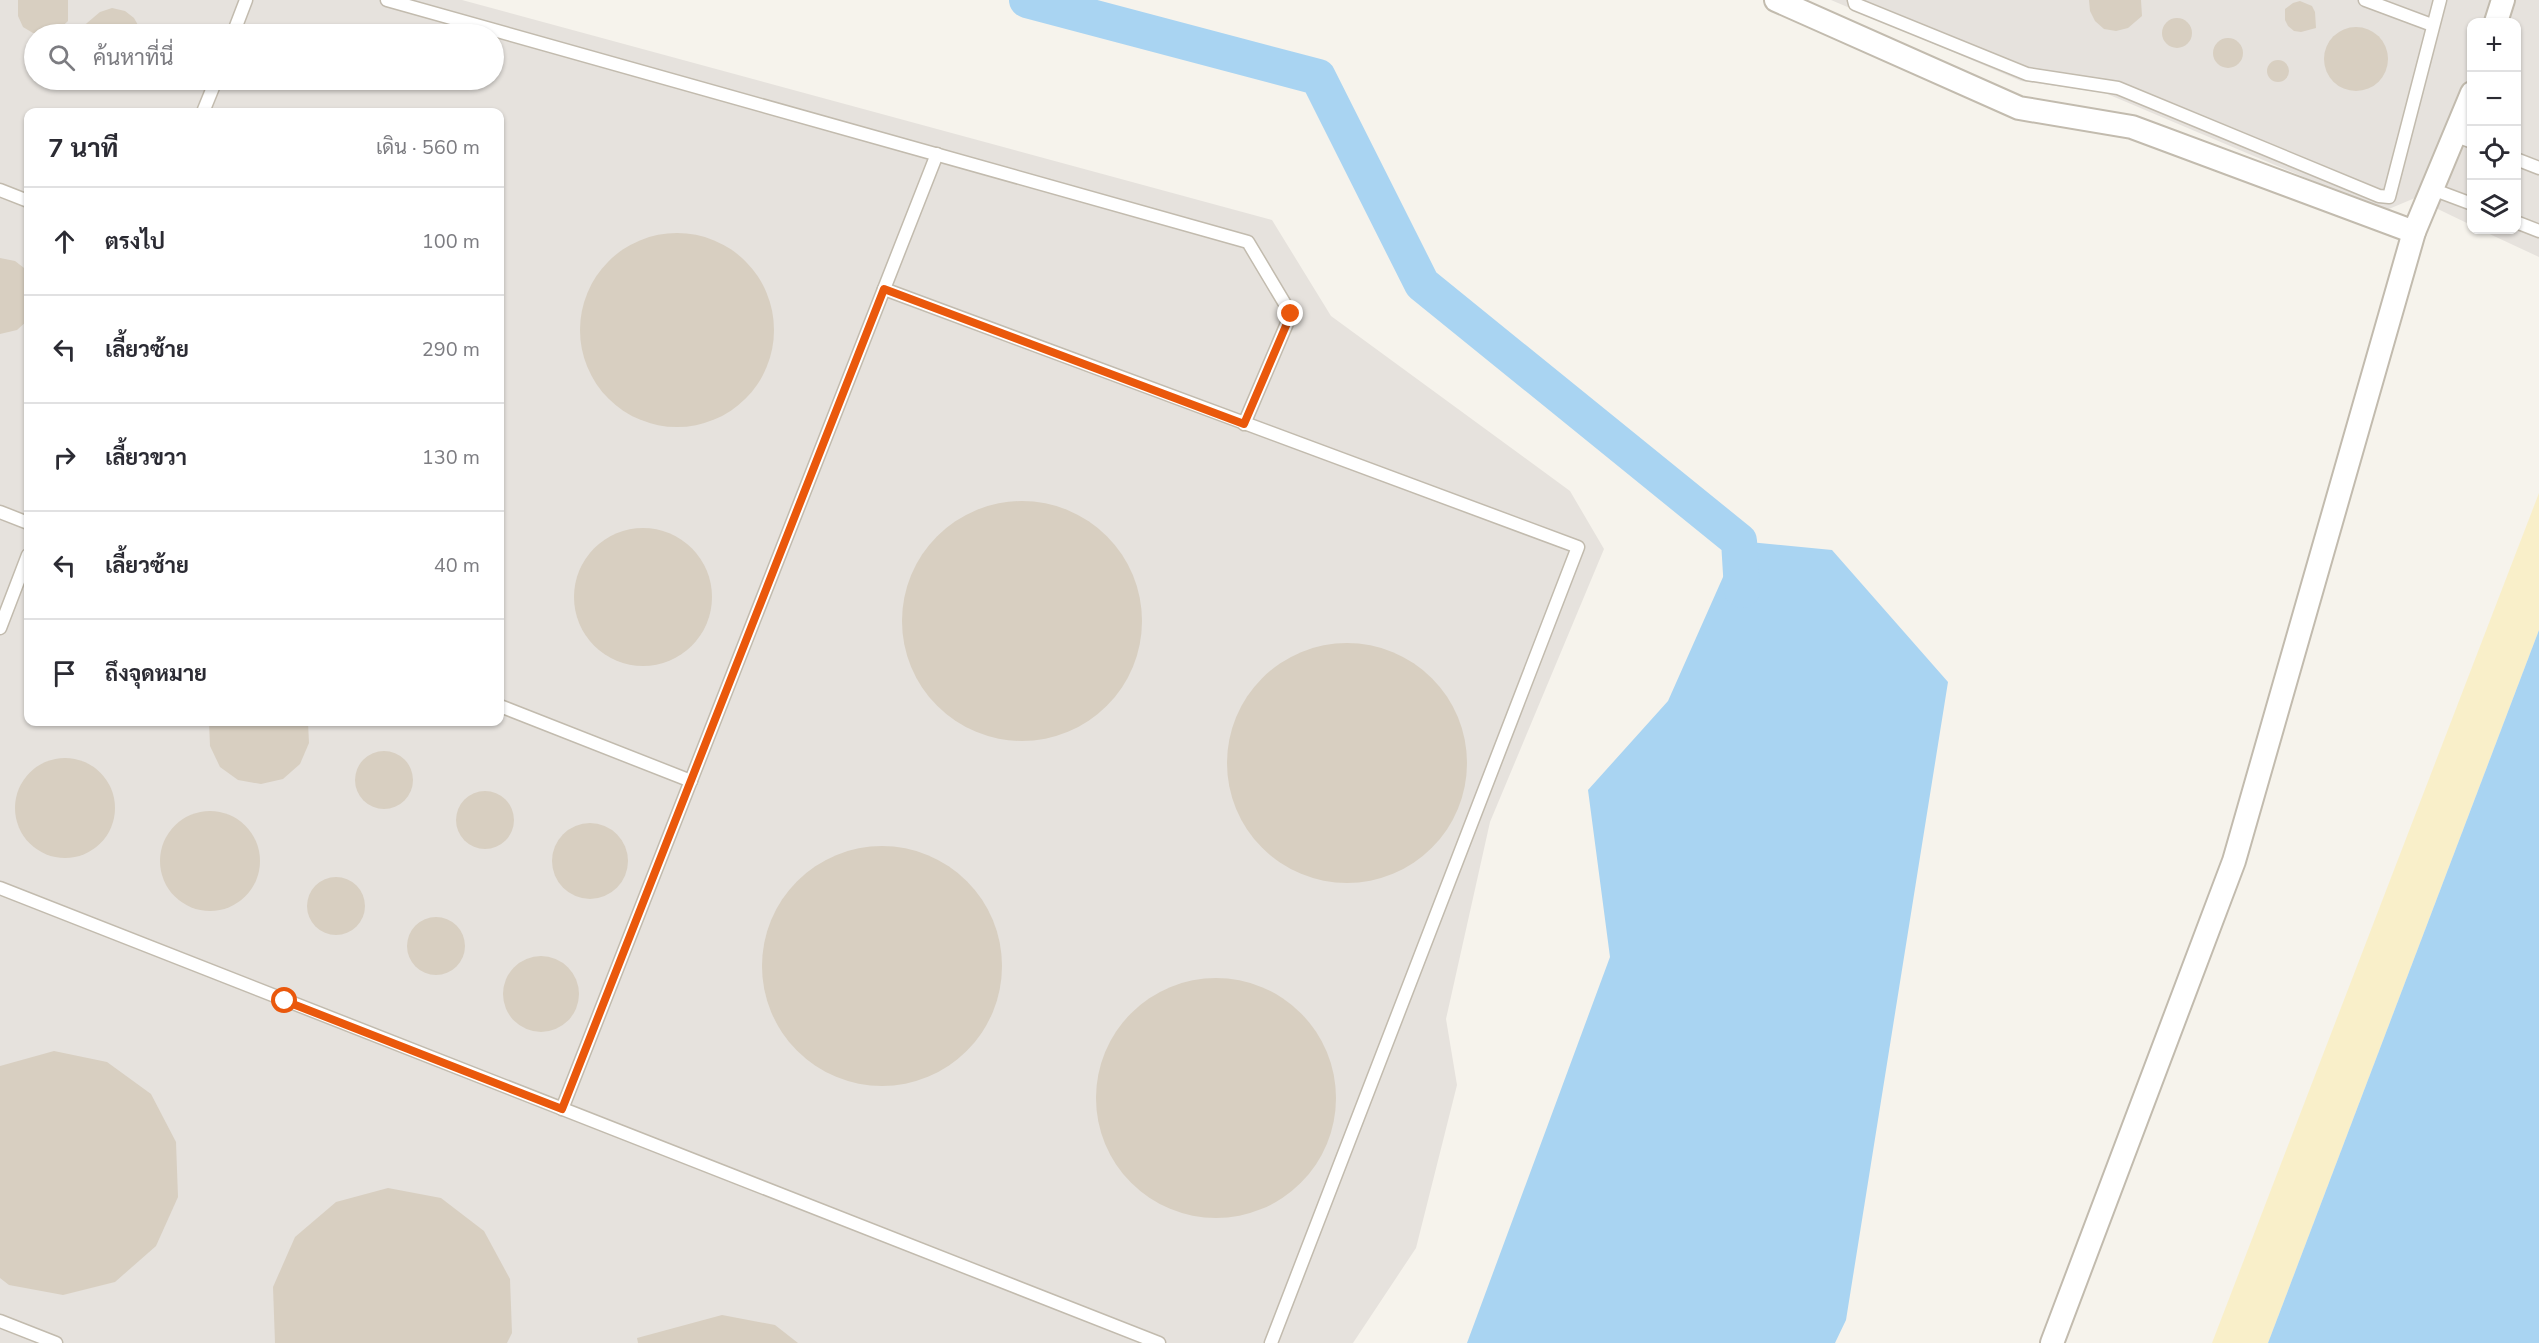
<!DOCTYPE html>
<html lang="th">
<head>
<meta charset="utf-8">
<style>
	:root { --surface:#fff; --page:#f2f2f3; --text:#2b2b33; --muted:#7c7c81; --line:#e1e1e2 }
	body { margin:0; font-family:"Nunito Sans",Sarabun,sans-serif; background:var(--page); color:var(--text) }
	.controls { position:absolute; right:18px; top:18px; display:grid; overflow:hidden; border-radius:12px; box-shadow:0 2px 4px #0004 }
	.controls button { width:54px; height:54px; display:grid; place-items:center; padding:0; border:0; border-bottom:2px solid var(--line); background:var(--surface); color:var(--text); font:30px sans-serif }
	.stop { position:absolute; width:18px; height:18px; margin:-14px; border:4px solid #ea580c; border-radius:50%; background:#fff }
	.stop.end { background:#ea580c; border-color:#fff; box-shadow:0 2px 6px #0008 }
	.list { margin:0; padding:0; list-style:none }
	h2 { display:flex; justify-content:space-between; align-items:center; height:78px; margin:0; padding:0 24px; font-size:26px }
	h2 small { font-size:20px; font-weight:400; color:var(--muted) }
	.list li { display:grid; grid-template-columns:39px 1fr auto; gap:18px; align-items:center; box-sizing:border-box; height:108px; padding:0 24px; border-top:2px solid var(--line) }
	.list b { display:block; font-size:22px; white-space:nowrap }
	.list em { font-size:20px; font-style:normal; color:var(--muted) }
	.icon { flex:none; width:33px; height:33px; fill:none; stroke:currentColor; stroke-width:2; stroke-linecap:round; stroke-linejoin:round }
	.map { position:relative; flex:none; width:2539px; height:1343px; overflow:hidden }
	.search { position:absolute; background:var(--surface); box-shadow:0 2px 4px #0004; left:24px; top:24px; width:480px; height:66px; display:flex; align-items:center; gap:15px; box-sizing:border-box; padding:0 21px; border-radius:33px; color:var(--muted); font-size:22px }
	.panel { position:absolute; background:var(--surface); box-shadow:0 2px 4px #0004; left:24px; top:108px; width:480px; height:618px; border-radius:12px }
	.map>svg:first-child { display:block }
	.industrial { fill:#e6e2dd; fill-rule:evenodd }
	.sand { fill:#f9efc9 }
	.water { fill:#a9d4f2 }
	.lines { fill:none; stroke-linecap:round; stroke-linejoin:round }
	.river { stroke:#a9d4f2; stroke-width:36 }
	.building { fill:#d8cfc1 }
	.lane-casing { stroke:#c2bbae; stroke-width:15 }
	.street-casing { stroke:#c2bbae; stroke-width:26 }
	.lane { stroke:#fff; stroke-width:12 }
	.street { stroke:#fff; stroke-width:22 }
	.route { stroke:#ea580c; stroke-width:8 }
</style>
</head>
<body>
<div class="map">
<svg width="2539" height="1343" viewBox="0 0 2539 1343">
	<rect width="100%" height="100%" fill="#f6f3ec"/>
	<g class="industrial">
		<path d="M0 0H462L1272 220 1331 316 1570 491 1604 549 1490 822 1446 1019 1457 1085 1416 1248 1353 1343H0ZM34 34H494V80H34ZM28 112H500V722H28Z"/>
		<polygon points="1831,0 2539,0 2539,257 2481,230 2516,230 2516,22 2472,22 2471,225 2415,198 2384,211 2105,93 2021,81"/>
	</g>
	<polygon class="sand" points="2539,493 2539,630 2268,1343 2212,1343"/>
	<g class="water">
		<polygon points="1739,541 1832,550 1948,682 1846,1320 1835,1343 1467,1343 1610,957 1588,790 1668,701"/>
		<polygon points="2539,630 2539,1343 2268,1343"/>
	</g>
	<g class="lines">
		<polyline class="river" points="1027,0 1318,77 1422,284 1739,541 1742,590"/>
	</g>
	<g class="building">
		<polygon points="18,0 68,0 68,21 55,33 33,33 23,27 18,16"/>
		<polygon points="2089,0 2141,0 2142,16 2128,28 2116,31 2104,29 2095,21 2090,11"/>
		<polygon points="2300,1 2312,6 2315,12 2316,28 2301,32 2294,31 2288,26 2285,20 2285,9 2293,3"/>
		<polygon points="112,8 125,11 134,18 143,34 74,34 100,12"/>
		<circle cx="2177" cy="33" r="15"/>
		<circle cx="2356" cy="59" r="32"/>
		<circle cx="2228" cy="53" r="15"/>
		<circle cx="2278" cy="71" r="11"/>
		<circle cx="677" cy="330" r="97"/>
		<polygon points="0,258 15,261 28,271 28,320 17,330 0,334"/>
		<circle cx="1022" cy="621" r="120"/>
		<circle cx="643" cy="597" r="69"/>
		<circle cx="1347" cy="763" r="120"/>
		<polygon points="209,722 308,722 309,743 300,764 283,779 261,784 238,780 220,767 210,746"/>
		<circle cx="384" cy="780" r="29"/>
		<circle cx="65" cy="808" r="50"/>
		<circle cx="485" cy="820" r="29"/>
		<circle cx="210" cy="861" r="50"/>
		<circle cx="590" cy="861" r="38"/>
		<circle cx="882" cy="966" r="120"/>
		<circle cx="336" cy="906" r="29"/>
		<circle cx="436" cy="946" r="29"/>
		<circle cx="541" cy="994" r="38"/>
		<circle cx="1216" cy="1098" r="120"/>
		<polygon points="54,1051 107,1062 151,1094 176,1142 178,1197 156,1246 115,1282 63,1295 9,1285 0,1278 0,1066"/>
		<polygon points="388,1188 441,1198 484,1231 510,1279 512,1333 507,1343 275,1343 273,1287 295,1237 336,1202"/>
		<polygon points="722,1315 775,1325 798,1343 638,1343 637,1338"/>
	</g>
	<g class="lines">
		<g class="lane-casing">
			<g id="lane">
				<polyline points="387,0 1248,242 1291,314 1244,424"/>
				<polyline points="1854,0 1855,4 2027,74 2118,88 2379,196 2389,197 2440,0"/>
				<polyline points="2365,0 2432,25"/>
				<polyline points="233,34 246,0"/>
				<polyline points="203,112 216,80"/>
				<polyline points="2454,135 2472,142"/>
				<polyline points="2516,159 2539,168"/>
				<polyline points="2432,189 2472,204"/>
				<polyline points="0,190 28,201"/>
				<polyline points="2516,222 2539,231"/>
				<polyline points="884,289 1578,547 1271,1343"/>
				<polyline points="0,512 28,523"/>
				<polyline points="0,628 28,555"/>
				<polyline points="500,706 691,781"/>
				<polyline points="0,888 1159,1343"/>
				<polyline points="562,1109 937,154"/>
				<polyline points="0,1321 56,1343"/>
			</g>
		</g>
		<g class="street-casing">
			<g id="street">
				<polyline points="1776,0 2019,108 2132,127 2414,232"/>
				<polyline points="2496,22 2503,0"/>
				<polyline points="2052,1343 2234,861 2414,232 2472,93"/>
			</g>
		</g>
		<use href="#lane" class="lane"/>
		<use href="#street" class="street"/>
	</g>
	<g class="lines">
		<polyline class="route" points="285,1001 562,1109 884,289 1244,424 1291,314"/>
	</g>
</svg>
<div class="controls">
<button>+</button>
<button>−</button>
<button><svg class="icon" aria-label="locate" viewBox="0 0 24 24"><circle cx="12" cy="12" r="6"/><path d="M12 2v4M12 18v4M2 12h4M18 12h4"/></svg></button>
<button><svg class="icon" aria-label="layers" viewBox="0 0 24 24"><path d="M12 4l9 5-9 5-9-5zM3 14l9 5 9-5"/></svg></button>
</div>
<div class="stop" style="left:285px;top:1001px"></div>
<div class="stop end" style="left:1291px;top:314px"></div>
<div class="search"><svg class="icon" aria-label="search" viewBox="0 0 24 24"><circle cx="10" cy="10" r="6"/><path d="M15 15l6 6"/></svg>ค้นหาที่นี่</div>
<section class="panel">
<h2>7 นาที<small>เดิน · 560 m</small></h2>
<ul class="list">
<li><svg class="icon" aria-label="ahead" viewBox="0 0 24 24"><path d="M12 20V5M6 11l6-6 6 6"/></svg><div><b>ตรงไป</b></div><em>100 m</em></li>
<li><svg class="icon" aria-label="left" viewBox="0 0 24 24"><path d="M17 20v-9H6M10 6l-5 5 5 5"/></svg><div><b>เลี้ยวซ้าย</b></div><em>290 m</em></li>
<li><svg class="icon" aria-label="right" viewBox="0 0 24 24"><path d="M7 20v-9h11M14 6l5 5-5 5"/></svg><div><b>เลี้ยวขวา</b></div><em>130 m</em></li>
<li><svg class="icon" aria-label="left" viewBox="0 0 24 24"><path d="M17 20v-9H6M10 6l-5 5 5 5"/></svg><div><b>เลี้ยวซ้าย</b></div><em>40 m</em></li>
<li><svg class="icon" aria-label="arrive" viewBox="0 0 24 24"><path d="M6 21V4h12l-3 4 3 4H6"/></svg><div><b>ถึงจุดหมาย</b></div></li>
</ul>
</section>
</div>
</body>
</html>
